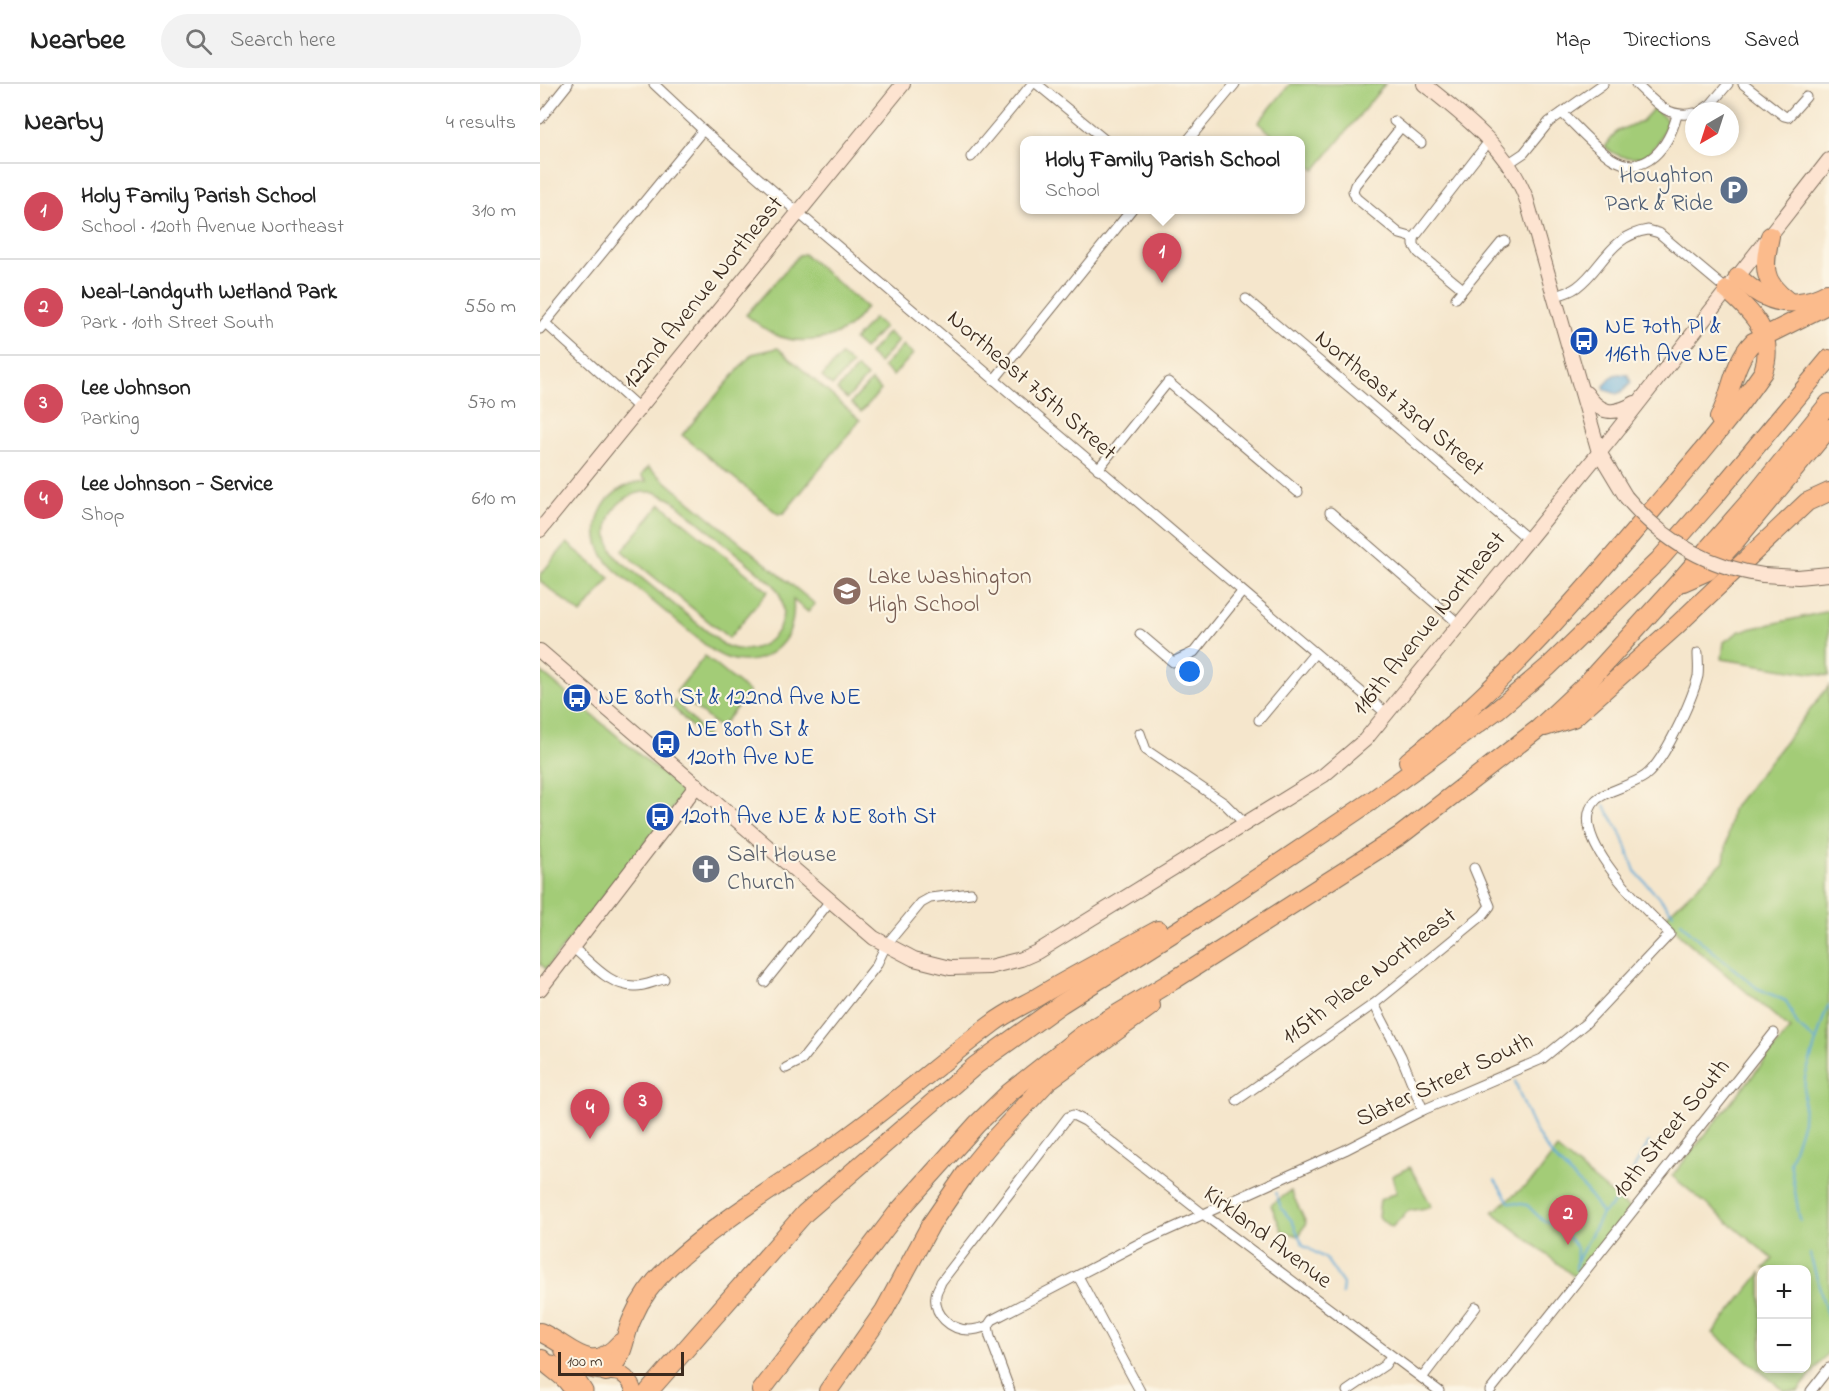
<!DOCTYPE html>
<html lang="en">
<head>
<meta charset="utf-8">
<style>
	:root { --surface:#fff; --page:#f2f2f2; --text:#222; --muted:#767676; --line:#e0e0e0; --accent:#d1495b }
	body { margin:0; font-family:"Indie Flower",sans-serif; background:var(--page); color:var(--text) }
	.controls { position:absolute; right:18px; bottom:18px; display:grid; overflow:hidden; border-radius:12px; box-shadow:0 3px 9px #0003 }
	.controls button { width:54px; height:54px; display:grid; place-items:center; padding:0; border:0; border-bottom:2px solid var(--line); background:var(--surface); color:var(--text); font:30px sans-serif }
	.compass { position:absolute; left:1145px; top:18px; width:54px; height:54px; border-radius:50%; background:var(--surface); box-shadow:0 3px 9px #0003; rotate:219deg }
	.scale { position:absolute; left:18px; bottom:15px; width:126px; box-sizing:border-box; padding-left:6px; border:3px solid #3b2a1e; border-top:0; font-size:16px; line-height:21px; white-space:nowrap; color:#3b2a1e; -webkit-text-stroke:4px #fcf5e5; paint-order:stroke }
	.you { position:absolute; left:650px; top:588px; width:21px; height:21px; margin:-15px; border:4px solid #fff; border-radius:50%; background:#1a73e8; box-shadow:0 0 0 9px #1a73e833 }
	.badge { display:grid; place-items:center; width:39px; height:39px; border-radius:50%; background:var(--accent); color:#fff; font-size:20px; font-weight:700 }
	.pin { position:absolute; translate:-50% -50px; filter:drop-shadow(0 2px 3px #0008) }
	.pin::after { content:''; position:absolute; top:32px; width:21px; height:18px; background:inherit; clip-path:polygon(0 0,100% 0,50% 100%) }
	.popup { position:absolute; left:480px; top:52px; width:285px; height:78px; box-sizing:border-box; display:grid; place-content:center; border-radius:12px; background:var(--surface); filter:drop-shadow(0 2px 4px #0005); font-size:20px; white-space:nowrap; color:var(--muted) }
	.popup b { font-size:22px; color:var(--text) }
	.popup::after { content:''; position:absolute; left:50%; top:100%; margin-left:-12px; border:12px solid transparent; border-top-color:var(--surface) }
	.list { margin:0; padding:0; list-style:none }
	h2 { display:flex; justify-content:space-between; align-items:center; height:78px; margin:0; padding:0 24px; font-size:26px }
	h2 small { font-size:20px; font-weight:400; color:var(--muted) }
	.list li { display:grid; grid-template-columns:39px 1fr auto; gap:18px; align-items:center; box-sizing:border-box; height:96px; padding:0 24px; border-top:2px solid var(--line) }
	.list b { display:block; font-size:22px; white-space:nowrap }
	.list p { margin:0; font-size:20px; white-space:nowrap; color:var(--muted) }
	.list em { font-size:20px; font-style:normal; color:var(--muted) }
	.icon { flex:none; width:33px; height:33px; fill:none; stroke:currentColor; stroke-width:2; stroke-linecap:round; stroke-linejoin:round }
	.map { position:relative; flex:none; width:1289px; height:1307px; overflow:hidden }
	header { display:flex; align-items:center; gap:36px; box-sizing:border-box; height:84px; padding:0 30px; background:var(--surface); border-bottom:2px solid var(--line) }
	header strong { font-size:28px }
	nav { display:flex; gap:33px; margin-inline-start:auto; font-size:21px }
	.search { width:420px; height:54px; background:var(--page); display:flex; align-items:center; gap:15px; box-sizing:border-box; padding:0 21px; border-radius:33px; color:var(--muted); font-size:22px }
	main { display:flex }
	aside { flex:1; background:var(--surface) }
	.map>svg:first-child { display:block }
	.green { fill:#a3cc77; stroke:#6f7b4a; stroke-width:1.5; fill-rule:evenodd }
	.water { fill:#61aad8; stroke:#4e6a7b; stroke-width:1.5 }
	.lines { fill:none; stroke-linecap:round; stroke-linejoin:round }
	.stream { stroke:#61aad8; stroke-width:2 }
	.street-casing { stroke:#7c6c5b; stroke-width:11 }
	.secondary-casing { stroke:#7c6c5b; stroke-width:16 }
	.primary-casing { stroke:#7c6c5b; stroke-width:17 }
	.highway-casing { stroke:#7c6c5b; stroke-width:20 }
	.street { stroke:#fff; stroke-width:9 }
	.secondary { stroke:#fde4d1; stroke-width:14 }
	.primary { stroke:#fbbb8c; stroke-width:15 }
	.highway { stroke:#fbbb8c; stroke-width:18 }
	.secondary-bridge-casing { stroke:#7c6c5b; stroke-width:16; stroke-linecap:butt }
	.secondary-bridge { stroke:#fde4d1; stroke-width:14 }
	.labels { text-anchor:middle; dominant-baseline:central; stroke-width:4.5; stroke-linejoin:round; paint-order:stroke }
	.service-label { font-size:24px; fill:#4e5e75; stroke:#fcf5e5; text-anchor:end }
	.street-label { font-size:24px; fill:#3b2a1e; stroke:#fcf5e5 }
	.transit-label { font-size:24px; fill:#164399; stroke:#fcf5e5; text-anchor:start }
	.education-label { font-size:24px; fill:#785e54; stroke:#fcf5e5; text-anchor:start }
	.worship-label { font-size:24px; fill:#5b616d; stroke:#fcf5e5; text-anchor:start }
</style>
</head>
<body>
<header>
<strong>Nearbee</strong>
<div class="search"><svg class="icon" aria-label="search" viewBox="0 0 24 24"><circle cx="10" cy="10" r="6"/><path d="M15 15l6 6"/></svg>Search here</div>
<nav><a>Map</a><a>Directions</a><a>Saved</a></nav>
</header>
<main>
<aside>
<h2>Nearby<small>4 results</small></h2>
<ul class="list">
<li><span class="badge">1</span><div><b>Holy Family Parish School</b><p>School · 120th Avenue Northeast</p></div><em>310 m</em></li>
<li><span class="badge">2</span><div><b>Neal-Landguth Wetland Park</b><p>Park · 10th Street South</p></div><em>550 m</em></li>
<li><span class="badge">3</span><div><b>Lee Johnson</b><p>Parking</p></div><em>570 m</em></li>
<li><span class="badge">4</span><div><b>Lee Johnson - Service</b><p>Shop</p></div><em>610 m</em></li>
</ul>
</aside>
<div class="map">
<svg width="1289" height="1307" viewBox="0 0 1289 1307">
	<rect width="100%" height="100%" fill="#fcf5e5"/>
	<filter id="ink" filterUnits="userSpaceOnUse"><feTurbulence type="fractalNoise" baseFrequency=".0167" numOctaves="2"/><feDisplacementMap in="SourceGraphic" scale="12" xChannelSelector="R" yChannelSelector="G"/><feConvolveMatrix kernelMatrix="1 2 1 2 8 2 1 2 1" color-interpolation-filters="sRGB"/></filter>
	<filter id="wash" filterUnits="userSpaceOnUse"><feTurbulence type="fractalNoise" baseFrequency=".008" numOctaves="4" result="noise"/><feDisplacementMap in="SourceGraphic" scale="24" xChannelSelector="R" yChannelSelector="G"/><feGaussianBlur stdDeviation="1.35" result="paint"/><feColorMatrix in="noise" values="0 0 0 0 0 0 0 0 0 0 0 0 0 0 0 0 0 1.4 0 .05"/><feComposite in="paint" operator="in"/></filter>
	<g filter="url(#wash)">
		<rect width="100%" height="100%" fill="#f5e6cc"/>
		<g class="green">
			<polygon points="750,0 845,0 775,86 760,74 760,56 739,56 718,39"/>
			<path d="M1114 24 1128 37 1118 59 1106 72C1090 76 1077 74 1065 63L1077 47 1102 37Z"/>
			<path d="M264 170 326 223C320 232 313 242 303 247 284 258 253 260 234 250 224 245 215 238 206 231L259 171Z"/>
			<polygon points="334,234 344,243 324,265 314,256"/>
			<polygon points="348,248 358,257 339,279 329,270"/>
			<polygon points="363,261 373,270 353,292 343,283"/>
			<polygon points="238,264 320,336 244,429 238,430 142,351 212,270"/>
			<polygon points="301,271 312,280 292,302 282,293"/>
			<polygon points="317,284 327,293 307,315 297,306"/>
			<polygon points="331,297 341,306 321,328 311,319"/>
			<path d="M108 383 275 520 268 528 253 516C255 535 251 553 235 566 222 577 204 580 187 574 172 569 159 555 146 545 122 525 99 506 75 486 39 453 59 400 107 397L101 392ZM103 408H115L132 416 234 501C260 537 225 580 184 561L77 474C57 448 70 413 103 408Z"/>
			<polygon points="121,420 228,507 189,554 82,467"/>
			<polygon points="27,459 70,494 41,530 0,497 0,491"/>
			<polygon points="1289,527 1289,592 1182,575 1184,558 1200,547"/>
			<polygon points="165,572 209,608 180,644 136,608"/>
			<polygon points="0,587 138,703 142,712 6,885 0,880"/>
			<polygon points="1289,602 1289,1268 1258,1307 1245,1307 1173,1249 1221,1189 1222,1284 1266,1284 1266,1186 1224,1185 1233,1175 1132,1092 1250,945 1141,852 1126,832 1184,777 1192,725"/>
			<polygon points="135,617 167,652 164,656 131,621"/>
			<polygon points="1017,1065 1090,1125 1036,1194 953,1128 995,1094"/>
			<polygon points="870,1083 892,1123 868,1127 852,1143 838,1133 840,1116 857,1108 852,1092"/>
			<polygon points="751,1107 766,1139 759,1152 742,1147 731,1121"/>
		</g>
		<polygon class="water" points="1079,290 1088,291 1091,299 1084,306 1077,310 1065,306 1064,302 1074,291"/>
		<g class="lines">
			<g class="stream">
				<polyline points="1064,721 1083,753 1095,787 1133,829"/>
				<polyline points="1141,838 1151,849 1217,904 1246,917 1258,942 1276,957"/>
				<path d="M975 997C984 1022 993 1048 1010 1069 1029 1091 1048 1104 1062 1130L1037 1177"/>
				<polyline points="955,1096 969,1118 987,1121 1001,1135 1023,1146 1037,1164 1036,1186"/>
				<polyline points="1089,1107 1094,1084 1109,1058"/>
				<polyline points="736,1109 741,1124 752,1137 763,1161 786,1175 803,1200 802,1210"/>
				<polyline points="1063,1129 1081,1113"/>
				<polyline points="1260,1137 1250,1078 1263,1037 1265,993 1286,926 1289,921"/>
				<polyline points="1270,1170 1289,1238"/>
			</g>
		</g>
	</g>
	<g filter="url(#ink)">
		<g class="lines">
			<g class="street-casing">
				<g id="street">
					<polyline points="114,0 163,46 268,137 847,630"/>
					<polyline points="497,0 565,56"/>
					<path d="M1096 0C1114 17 1127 35 1154 29"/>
					<polyline points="1203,0 1244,32 1248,33 1266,13"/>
					<polyline points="1161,27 1171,20 1188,0"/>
					<path d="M1022 29C1038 44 1053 62 1071 74 1106 96 1129 61 1137 31"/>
					<polyline points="0,35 28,0"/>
					<polyline points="854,37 881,59"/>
					<polyline points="861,43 815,101 813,107 816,114 860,150 874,154"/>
					<polyline points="648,56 695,0"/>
					<polyline points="431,73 492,0"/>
					<polyline points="969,79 984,69 1009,38 1063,0"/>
					<polyline points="874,154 950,56"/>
					<polyline points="874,154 874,161 879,169 923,205"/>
					<path d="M1015 212C1023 210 1030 208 1037 203 1063 184 1069 152 1108 146L1119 149 1187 206"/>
					<polyline points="916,214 961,159 965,157"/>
					<polyline points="706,215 988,455"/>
					<polyline points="5,239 99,324"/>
					<polyline points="0,245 163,46"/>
					<polyline points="454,296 592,125"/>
					<polyline points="558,385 628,298 758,408"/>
					<polyline points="790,428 919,540"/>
					<polyline points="600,550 633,578 654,568 702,508"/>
					<polyline points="719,636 775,569"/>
					<polyline points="600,649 606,666 684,719 706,741"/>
					<path d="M32 863C51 878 69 903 96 902 105 902 115 897 124 895"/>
					<polyline points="225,898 290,817"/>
					<polyline points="834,920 861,972 883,1026"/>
					<polyline points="246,984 262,976 336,882 346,861 381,819 390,814 431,809"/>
					<polyline points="697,1016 834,920 943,831 950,822 934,784"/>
					<polyline points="538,1192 600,1307"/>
					<path d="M448 1242 452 1236 602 1158 805 1066 883 1026 1002 975 1046 939 1130 850C1107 827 1023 750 1056 716 1065 707 1091 702 1105 692 1124 678 1152 616 1158 592 1159 585 1158 576 1158 569"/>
					<path d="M448 1242C442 1244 435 1246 429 1246 411 1246 393 1231 396 1211 396 1207 400 1202 401 1198L528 1033 533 1031 545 1037 663 1130 899 1307"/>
					<polyline points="448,1242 450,1253 470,1307"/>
					<polyline points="882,1294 936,1223"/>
					<polyline points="807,1307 845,1281 851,1272"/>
					<polyline points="950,1307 1234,949"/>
					<polyline points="1271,1307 1289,1284"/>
				</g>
			</g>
			<g class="secondary-casing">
				<g id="secondary">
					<path d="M884 0C925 33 967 64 986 114L1059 368 1086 413"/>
					<path d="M1046 309C1060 330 1073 332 1095 319"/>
					<polyline points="0,446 363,0"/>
					<polyline points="1223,491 1258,493 1289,490"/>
					<polyline points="0,567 334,854 374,875 410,884 449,883 481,875 497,868 784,691 825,656 1072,353 1289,76"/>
					<polyline points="0,905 157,701"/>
				</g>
			</g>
			<g class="primary-casing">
				<g id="primary">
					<path d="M23 1268C32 1275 41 1283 51 1286 72 1292 84 1281 94 1307"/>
					<polyline points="12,1279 34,1290 45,1307"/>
				</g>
			</g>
			<g class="highway-casing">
				<g id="highway">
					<path d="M1230 152C1224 182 1221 197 1248 217"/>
					<path d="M1198 193C1206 200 1215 209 1226 213 1244 222 1270 219 1287 209"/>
					<path d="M1179 334C1192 309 1193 278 1213 258L1289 220"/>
					<polyline points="1143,498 1168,487 1193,460 1289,344"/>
					<polyline points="1005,643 1033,634 1136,542 1267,418 1289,408"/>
					<path d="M868 677C954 609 1027 527 1097 444 1140 393 1185 343 1223 288 1236 251 1213 229 1187 206"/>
					<path d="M0 1248C32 1262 50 1293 80 1259"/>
					<path d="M2 1275C12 1287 27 1292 33 1307"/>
					<path d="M66 1288C87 1271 82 1255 93 1233 101 1214 115 1196 130 1182 183 1133 244 1099 302 1057 354 1020 401 978 452 940 466 929 484 921 499 912 538 889 578 868 618 846"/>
					<polyline points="109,1307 265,1129 436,981 521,920 674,823 830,718 957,626 1008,583 1119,476 1175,412 1289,275"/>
					<polyline points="221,1307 357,1129 437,1040 470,1008 542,951 634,896 861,751 998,645 1048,598 1136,501 1214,412 1289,319"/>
					<polyline points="288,1307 344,1227 391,1140 426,1089 454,1055 508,997 611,922"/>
				</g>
			</g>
			<use href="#street" class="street"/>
			<use href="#secondary" class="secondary"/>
			<use href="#primary" class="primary"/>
			<use href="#highway" class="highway"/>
			<g class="secondary-bridge-casing">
				<path id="secondary-bridge" d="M1086 413C1122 456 1168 483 1223 491"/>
			</g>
			<use href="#secondary-bridge" class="secondary-bridge"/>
		</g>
	</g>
	<defs>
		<g id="parking-disc" transform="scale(1.5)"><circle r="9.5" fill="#5c6f8a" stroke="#fcf5e5"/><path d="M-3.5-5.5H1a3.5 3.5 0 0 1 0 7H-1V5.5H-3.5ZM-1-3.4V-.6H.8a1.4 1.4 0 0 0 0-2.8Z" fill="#fff"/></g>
		<g id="bus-disc" transform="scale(1.5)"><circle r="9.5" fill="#1a4fb4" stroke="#fcf5e5"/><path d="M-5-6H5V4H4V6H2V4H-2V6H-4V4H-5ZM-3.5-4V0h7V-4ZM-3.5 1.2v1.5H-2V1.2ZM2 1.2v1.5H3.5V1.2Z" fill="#fff"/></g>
		<g id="school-disc" transform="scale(1.5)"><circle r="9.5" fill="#8d6e63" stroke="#fcf5e5"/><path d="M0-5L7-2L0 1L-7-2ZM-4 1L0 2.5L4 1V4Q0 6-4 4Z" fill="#fff"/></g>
		<g id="church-disc" transform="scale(1.5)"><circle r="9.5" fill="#6b7280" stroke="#fcf5e5"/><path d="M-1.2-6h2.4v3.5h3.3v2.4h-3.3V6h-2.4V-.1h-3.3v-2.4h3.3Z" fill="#fff"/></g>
	</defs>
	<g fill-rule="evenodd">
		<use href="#parking-disc" x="1194" y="106"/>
		<use href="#bus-disc" x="1044" y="257"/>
		<use href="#school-disc" x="307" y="507"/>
		<use href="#bus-disc" x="37" y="614"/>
		<use href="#bus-disc" x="126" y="660"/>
		<use href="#bus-disc" x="120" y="733"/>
		<use href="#church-disc" x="166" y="785"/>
	</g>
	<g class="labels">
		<g class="service-label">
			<text x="1173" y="92">Houghton<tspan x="1173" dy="28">Park &amp; Ride</tspan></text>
		</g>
		<g class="street-label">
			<text transform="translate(164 209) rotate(-51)">122nd Avenue Northeast</text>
			<text transform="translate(491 302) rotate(41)">Northeast 75th Street</text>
			<text transform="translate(859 320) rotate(40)">Northeast 73rd Street</text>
			<text transform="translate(890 540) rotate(-51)">116th Avenue Northeast</text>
			<text transform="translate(830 893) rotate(-37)">115th Place Northeast</text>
			<text transform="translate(905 997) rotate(-25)">Slater Street South</text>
			<text transform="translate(1132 1045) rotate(-51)">10th Street South</text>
			<text transform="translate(727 1154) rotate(37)">Kirkland Avenue</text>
		</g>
		<g class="transit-label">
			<text x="1065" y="243">NE 70th Pl &amp;<tspan x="1065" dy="28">116th Ave NE</tspan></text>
			<text x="58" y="614">NE 80th St &amp; 122nd Ave NE</text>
			<text x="147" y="646">NE 80th St &amp;<tspan x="147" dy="28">120th Ave NE</tspan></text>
			<text x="141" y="733">120th Ave NE &amp; NE 80th St</text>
		</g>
		<g class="education-label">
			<text x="328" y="493">Lake Washington<tspan x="328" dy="28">High School</tspan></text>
		</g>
		<g class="worship-label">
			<text x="187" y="771">Salt House<tspan x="187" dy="28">Church</tspan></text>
		</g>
	</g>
</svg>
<div class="controls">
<button>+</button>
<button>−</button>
</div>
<svg class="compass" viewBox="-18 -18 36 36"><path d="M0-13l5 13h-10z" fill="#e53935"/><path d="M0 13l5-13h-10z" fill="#767676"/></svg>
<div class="scale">100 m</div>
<div class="you"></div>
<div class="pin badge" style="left:622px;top:199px">1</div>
<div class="popup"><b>Holy Family Parish School</b>School</div>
<div class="pin badge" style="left:1028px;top:1161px">2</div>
<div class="pin badge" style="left:103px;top:1048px">3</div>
<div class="pin badge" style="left:50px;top:1055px">4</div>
</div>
</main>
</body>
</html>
